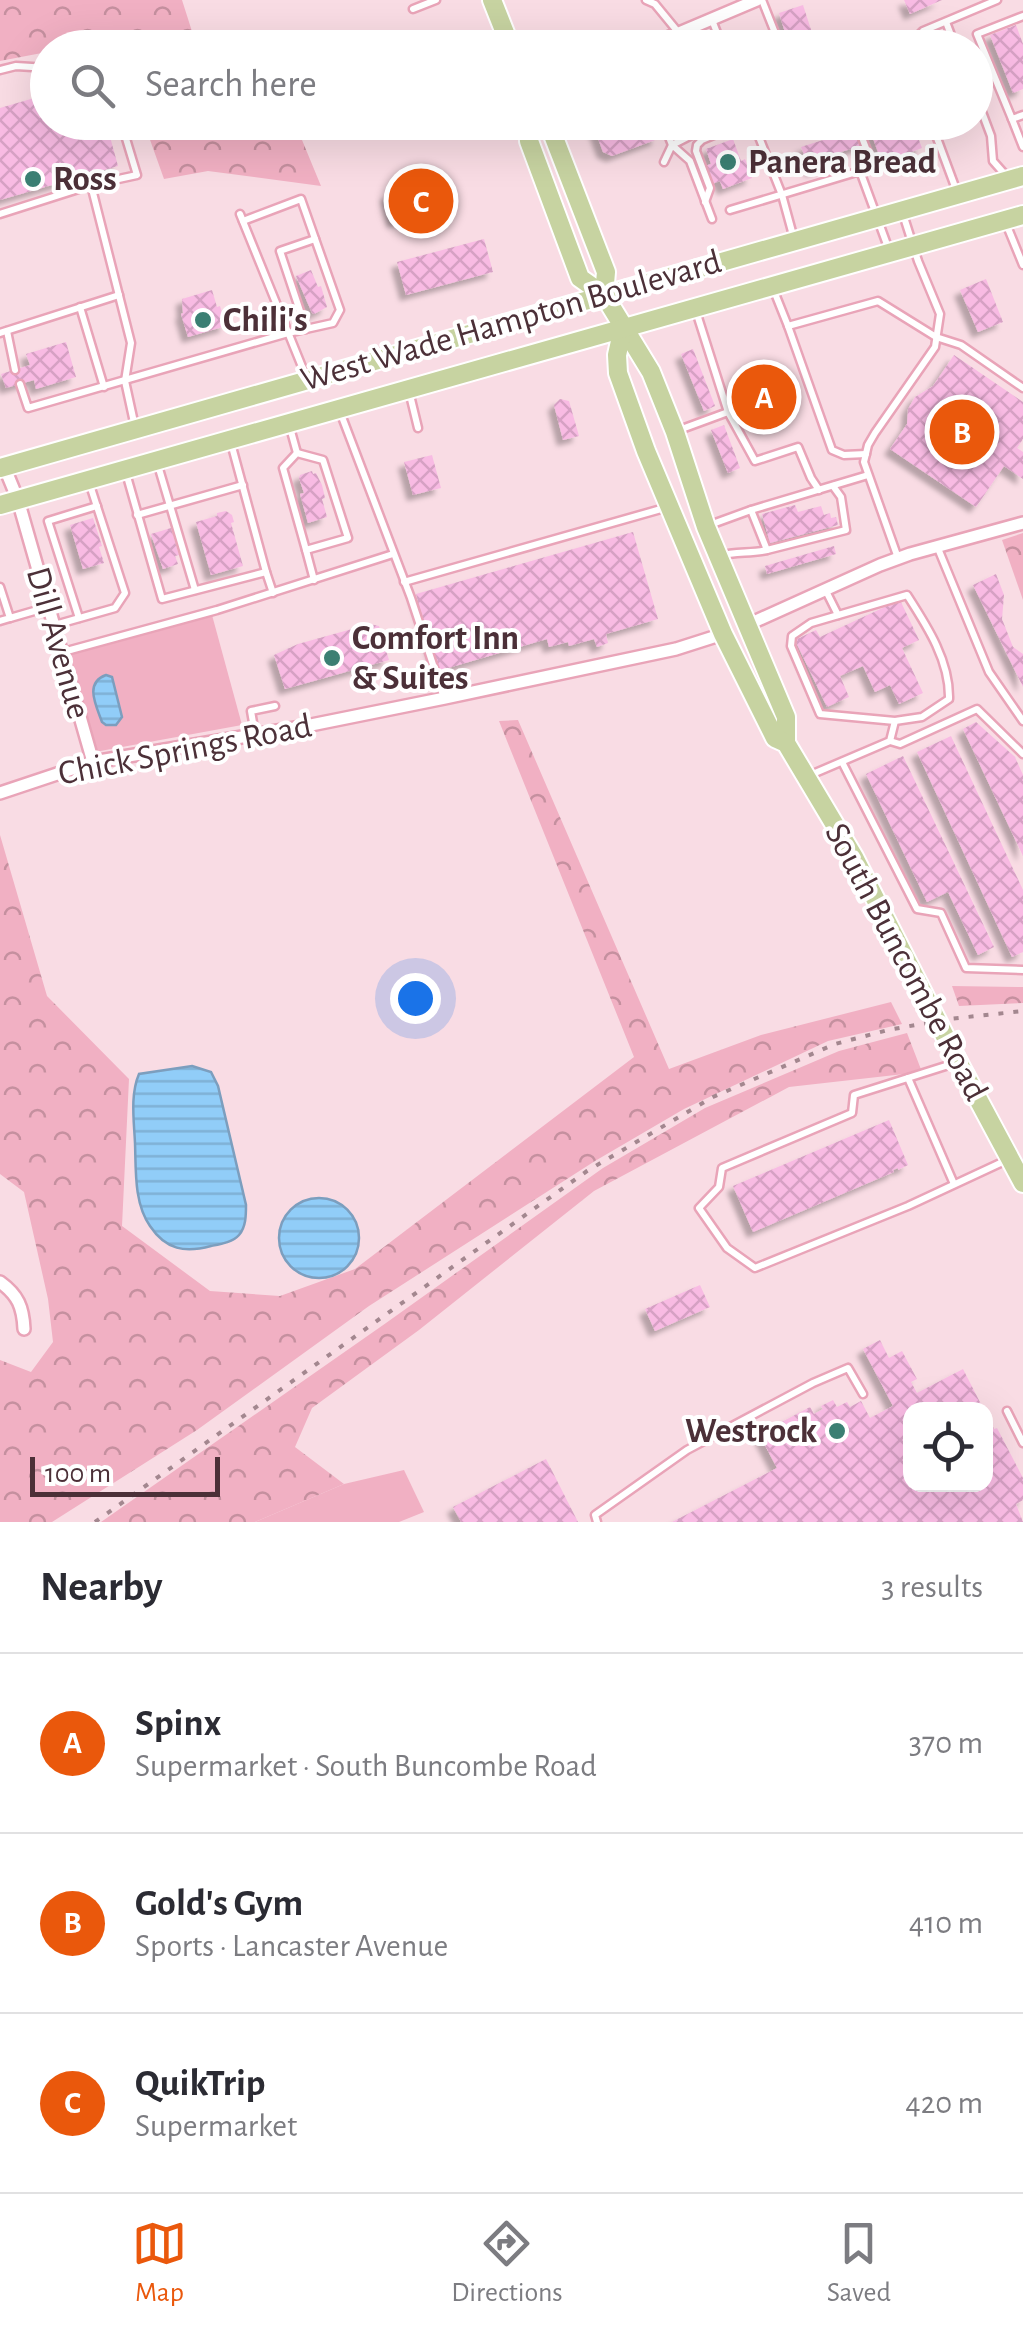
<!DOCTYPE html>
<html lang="en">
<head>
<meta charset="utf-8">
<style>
	:root { --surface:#fff; --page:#f2f2f3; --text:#2b2b33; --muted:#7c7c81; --line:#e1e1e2; --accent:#ea580c }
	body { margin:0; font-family:"Alegreya Sans",sans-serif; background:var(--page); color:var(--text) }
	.controls { position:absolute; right:30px; bottom:30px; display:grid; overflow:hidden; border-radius:20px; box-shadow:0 10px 40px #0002 }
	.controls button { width:90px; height:90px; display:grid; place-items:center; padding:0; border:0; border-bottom:2px solid var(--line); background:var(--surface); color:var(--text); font:50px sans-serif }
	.scale { position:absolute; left:30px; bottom:25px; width:190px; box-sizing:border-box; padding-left:10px; border:5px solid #4c3038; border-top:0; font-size:28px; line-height:35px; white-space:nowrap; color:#4c3038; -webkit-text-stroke:8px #fff; paint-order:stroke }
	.you { position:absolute; left:415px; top:998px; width:35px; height:35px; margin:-25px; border:8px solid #fff; border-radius:50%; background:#1a73e8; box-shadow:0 0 0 15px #1a73e833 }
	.badge { display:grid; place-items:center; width:65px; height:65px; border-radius:50%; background:var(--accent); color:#fff; font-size:32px; font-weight:700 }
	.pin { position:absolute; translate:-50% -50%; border:5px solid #fff; box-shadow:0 2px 10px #0006 }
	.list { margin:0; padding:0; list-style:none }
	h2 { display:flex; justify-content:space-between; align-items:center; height:130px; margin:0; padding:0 40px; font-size:42px }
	h2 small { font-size:32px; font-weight:400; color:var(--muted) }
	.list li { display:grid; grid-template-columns:65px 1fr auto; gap:30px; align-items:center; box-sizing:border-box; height:180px; padding:0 40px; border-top:2px solid var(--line) }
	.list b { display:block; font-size:38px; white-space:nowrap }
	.list p { margin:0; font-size:32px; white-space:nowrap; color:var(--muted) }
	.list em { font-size:32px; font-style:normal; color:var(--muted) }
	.icon { flex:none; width:55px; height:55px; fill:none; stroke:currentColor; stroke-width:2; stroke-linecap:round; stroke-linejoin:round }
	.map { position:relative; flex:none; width:1023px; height:1522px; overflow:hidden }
	.search { position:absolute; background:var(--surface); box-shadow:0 10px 40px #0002; left:30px; right:30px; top:30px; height:110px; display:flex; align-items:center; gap:25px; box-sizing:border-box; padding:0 35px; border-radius:55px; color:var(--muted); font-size:38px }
	.sheet { height:670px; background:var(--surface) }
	nav { display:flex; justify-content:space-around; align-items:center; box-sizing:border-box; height:140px; border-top:2px solid var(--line); background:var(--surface); font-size:28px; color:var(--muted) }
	nav a { display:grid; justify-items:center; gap:5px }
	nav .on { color:var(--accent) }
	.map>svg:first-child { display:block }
	.green { fill:#f1b0c3 }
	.forest { fill:url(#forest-crowns) }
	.water { fill:url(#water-rules); stroke:#7c9ebe; stroke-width:2.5 }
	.building { fill:url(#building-cross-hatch); filter:url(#shadow) }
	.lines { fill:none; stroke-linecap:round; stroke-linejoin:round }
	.service-casing { stroke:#e9a4b8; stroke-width:11 }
	.minor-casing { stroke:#e9a4b8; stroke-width:16 }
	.primary-casing { stroke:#fff; stroke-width:22 }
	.service { stroke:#fff; stroke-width:6 }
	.minor { stroke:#fff; stroke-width:11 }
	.primary { stroke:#c7d3a1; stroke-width:18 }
	.rail { stroke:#a3878f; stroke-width:4; stroke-dasharray:5 10; stroke-linecap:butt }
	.primary-bridge-casing { stroke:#fff; stroke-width:22; stroke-linecap:butt }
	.primary-bridge { stroke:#c7d3a1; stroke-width:18 }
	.poi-dot { fill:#3b7f73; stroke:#fff; stroke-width:4 }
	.labels { text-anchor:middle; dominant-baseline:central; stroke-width:8; stroke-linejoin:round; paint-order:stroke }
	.poi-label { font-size:35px; font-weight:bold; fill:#4c3038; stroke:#fff; text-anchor:start }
	.street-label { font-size:35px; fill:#4c3038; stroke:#fff }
</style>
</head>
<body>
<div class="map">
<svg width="1023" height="1522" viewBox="0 0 1023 1522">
	<defs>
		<pattern id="forest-crowns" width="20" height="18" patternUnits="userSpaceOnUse" patternTransform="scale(2.5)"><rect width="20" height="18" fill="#f1b0c3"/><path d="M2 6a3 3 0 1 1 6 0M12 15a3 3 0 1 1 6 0" fill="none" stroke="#c5909f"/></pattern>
		<pattern id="water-rules" width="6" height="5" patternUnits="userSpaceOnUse" patternTransform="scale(2.5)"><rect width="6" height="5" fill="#91cdf8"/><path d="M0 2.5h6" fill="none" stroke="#7fb0d5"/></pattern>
		<pattern id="building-cross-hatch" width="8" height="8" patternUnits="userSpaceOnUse" patternTransform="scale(2.5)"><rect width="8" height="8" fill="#f8bbe3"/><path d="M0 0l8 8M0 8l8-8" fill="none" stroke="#d6a1c4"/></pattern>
		<filter id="shadow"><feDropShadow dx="-6" dy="6" stdDeviation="2.5" flood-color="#0004"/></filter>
	</defs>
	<rect width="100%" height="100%" fill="#f9dce4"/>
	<g class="green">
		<polygon points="212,615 242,725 84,754 59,658"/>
		<polygon points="404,1470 424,1512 399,1522 255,1522 344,1484"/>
	</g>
	<g class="forest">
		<polygon points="0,0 182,0 196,44 260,39 264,47 116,48 113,41 74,47 48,48 47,52 0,61"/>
		<polygon points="144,123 295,123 321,186 208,171 164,179"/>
		<polygon points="1023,533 1023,600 1002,540"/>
		<polygon points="518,720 669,1069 761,1035 891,1002 902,1024 828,1041 684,1109 595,1161 369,1306 197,1430 52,1522 0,1522 0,1360 31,1372 53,1342 48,1299 24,1192 0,1174 0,835 47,996 129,1079 122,1226 210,1291 280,1296 355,1269 634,1057 499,721"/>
		<polygon points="952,986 1023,987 1023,1003 959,1006"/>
		<polygon points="907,1033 922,1072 789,1087 594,1191 419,1330 312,1408 295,1447 344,1484 255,1522 101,1522 386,1323 603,1168 705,1108 839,1051"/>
	</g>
	<g class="water">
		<path d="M106 675 112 677 122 717 116 725H106L102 722C96 705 84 683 106 675Z"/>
		<path d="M192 1066 211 1072 218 1086 246 1205C246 1215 246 1227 239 1235 233 1242 221 1244 211 1246 185 1253 166 1250 150 1226 134 1203 136 1171 135 1143 134 1121 130 1095 139 1074Z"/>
		<circle cx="319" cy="1238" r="40"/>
	</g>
	<g class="building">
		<polygon points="904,0 942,0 910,14"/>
		<polygon points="803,5 817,48 790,48 779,13"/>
		<polygon points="1016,25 1023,44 1023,89 1013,93 990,35"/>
		<polygon points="453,32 458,48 408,48 408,47"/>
		<polygon points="48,94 48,122 106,122 118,166 0,200 0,108"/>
		<polygon points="592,122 652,122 658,139 612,156 603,152"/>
		<polygon points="841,122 852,122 861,146 834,154 835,156 822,161 824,166 811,171 801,147 845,133"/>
		<polygon points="867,122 912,122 922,148 882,163"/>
		<polygon points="733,139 741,161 745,159 752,178 723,189 720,181 712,184 705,166 711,164 706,149"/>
		<polygon points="449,179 455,207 393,222 386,194"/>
		<polygon points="484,239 493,272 406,295 397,262"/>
		<polygon points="311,270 318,287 321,286 327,307 314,314 312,313 296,276"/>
		<polygon points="986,279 1003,322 978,332 960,290"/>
		<polygon points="212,290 217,307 220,306 226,326 188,337 181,314 183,313 182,299"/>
		<polygon points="66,342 76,377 36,389 34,380 6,388 1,374 30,365 26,354"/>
		<polygon points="693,349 715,406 704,411 681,354"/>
		<polygon points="954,355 1023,402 1023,439 1017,448 1023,452 1023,479 1004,466 976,507 890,449 907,424 908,409 915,397 933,386"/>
		<polygon points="769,368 789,418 763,428 756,411 750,413 745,398 749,396 742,378"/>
		<polygon points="560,399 569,401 579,436 563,440 554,405"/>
		<polygon points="724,425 740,468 728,473 711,430"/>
		<polygon points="432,455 441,488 413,495 404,462"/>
		<polygon points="312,471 313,474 316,473 322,485 325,498 322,499 327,517 308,523 300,494 304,493 299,478 300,475"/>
		<polygon points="795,505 798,512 821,506 824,515 830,513 831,518 836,517 838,525 770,543 762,514"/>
		<polygon points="226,511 232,515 234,522 231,523 243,566 211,575 196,522 217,516 217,513"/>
		<polygon points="93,518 102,546 99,547 104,563 83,569 70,525"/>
		<polygon points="171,528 179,555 175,556 178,564 163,569 151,534"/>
		<polygon points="633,532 658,619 606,634 608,643 597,647 594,639 569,646 568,642 549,647 547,639 438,671 416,594"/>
		<polygon points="834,546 836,554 767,574 765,566"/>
		<polygon points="996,574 1004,595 1002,619 1013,647 1023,654 1023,687 973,585"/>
		<polygon points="900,600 919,640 902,648 923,693 899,704 890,685 875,692 863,666 840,676 849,697 827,707 795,640 816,630 820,637"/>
		<polygon points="370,624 379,626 389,660 285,689 274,655 298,644"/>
		<polygon points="976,722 1015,757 1023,775 1023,856 963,729"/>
		<polygon points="951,736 1023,890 1023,952 1012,957 917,752"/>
		<polygon points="903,756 994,947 978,955 948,892 927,902 866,774"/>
		<polygon points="889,1120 908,1165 898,1170 898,1168 893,1170 894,1172 753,1232 733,1186"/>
		<polygon points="700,1285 710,1307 655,1331 645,1309"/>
		<polygon points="880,1340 889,1358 902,1351 917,1379 911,1382 917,1393 963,1369 984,1410 910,1410 910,1484 986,1484 986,1412 994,1429 997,1428 1023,1478 1023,1500 1016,1504 1023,1522 672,1522 777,1468 759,1434 810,1407 814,1414 823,1409 821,1406 833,1400 837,1407 847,1402 850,1407 861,1401 870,1418 893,1406 863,1349"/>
		<polygon points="546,1459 578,1522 461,1522 453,1507"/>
	</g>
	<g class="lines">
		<g class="service-casing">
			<g id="service">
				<polyline points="646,0 655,4 678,32"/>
				<polyline points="762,0 781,48"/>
				<polyline points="413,9 436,0"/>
				<polyline points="712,20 723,48"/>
				<polyline points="946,22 956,48"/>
				<polyline points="611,48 629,42 631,48"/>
				<polyline points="912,48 915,39 923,31 997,0"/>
				<polyline points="0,70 16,66 48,68"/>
				<polyline points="976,96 991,136 993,161 1009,179"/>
				<polyline points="1023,115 1012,119 1023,147"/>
				<polyline points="1012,119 977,34 1023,16"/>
				<polyline points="663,122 672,145 690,161 712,219"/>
				<polyline points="753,122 782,195 794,239"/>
				<polyline points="856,122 871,161 870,166 860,171"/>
				<polyline points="931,122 957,192"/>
				<polyline points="756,130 779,122"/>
				<polyline points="664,162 672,145 717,122"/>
				<polyline points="91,185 137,175 121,122"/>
				<polyline points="705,202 710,188 696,151 697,145 702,140 745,122"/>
				<polyline points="730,210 860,171 889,250"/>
				<polyline points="0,214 91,185 131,343 125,381 135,427"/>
				<polyline points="240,214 307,379"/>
				<polyline points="1005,221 1023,265"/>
				<polyline points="774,291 788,326 832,450 844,455 866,454"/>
				<polyline points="80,307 104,387"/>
				<polyline points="695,308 728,412"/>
				<polyline points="788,326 878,301 936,337 961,345 1023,388"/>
				<polyline points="306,329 280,251 315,239"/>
				<polyline points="7,331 15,370"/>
				<polyline points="0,333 119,295"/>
				<polyline points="20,384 28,408 288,333 333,323 340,310 301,199 243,221"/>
				<polyline points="409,391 418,428"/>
				<polyline points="339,409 411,598 444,698"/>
				<polyline points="289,424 297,453"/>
				<polyline points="679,430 728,412 755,461 798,447 811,478 819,490"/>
				<polyline points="231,443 266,572"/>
				<polygon points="297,453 323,460 348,538 306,550 283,468"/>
				<polyline points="157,462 195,590"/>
				<polyline points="126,473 162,599 266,572 273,593"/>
				<polyline points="751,510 868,475"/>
				<polyline points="137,515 243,485"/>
				<path d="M707 526 751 510 767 550C751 554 735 551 720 556"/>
				<polyline points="937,546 989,672 1023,721"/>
				<polyline points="306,550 314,580"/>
				<polyline points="767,550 846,530 841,497 833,486"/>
				<polyline points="898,558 864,462 868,445 875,433 935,347 940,314 918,261 902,211"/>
				<polyline points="404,582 668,507"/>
				<polyline points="0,587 10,618 0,621"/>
				<polyline points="826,591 838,615"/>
				<polyline points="10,618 48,607"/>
				<polyline points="79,618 48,521 97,506"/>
				<polyline points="55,625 115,608 125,593 89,482"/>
				<polyline points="63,652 217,610 393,554"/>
				<polyline points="255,734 251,711 275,706"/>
				<polyline points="890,741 900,744 977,709 1023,754"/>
				<polyline points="842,762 917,909 941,913 966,968 1023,970"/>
				<path d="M808 776 890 741 895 721 922 717 949 699C950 661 927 626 907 595L811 623 792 636 791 646 820 714 895 721"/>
				<polyline points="955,1063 854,1095 852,1113 722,1168 719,1187 699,1208 727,1248 755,1268 908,1206 1009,1159"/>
				<polyline points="908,1078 954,1184"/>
				<polyline points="1007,1411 1023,1443"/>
				<polyline points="597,1522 595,1515 687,1450 813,1383 848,1368 863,1394"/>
			</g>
		</g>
		<g class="minor-casing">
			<g id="minor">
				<polyline points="667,38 757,0"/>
				<polyline points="4,466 18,500 93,762"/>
				<polyline points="747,625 880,565 910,554 1023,523"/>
				<polyline points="0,793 93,762 301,727 445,698 676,649 723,634"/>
				<path d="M0 1282C18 1295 23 1307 24 1329"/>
			</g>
		</g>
		<g class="primary-casing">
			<g id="primary">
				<polyline points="492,0 511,48"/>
				<polyline points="528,122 529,141 580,278 604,295 651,372 675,432 706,527 786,717 786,743"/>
				<polyline points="548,122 606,272 604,295"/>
				<polyline points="623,328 617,355 618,373 646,451 723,634 775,738 786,743 854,857 918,983"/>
				<polyline points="0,468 1023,176"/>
				<polyline points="0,505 1023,215"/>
				<polyline points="956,1058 1023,1183"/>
			</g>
		</g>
		<use href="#service" class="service"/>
		<use href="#minor" class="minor"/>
		<use href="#primary" class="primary"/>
		<polyline class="rail" points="95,1522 587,1171 713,1097 835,1044 888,1030 949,1019 1023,1011"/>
		<g class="primary-bridge-casing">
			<polyline id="primary-bridge" points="918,983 956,1058"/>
		</g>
		<use href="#primary-bridge" class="primary-bridge"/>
	</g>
	<g class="poi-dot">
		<circle cx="728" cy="162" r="10"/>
		<circle cx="33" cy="179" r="10"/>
		<circle cx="203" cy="320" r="10"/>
		<circle cx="332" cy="658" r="10"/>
		<circle cx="837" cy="1431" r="10"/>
	</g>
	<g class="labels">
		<g class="poi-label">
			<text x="748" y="162">Panera Bread</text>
			<text x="53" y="179">Ross</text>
			<text x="223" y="320">Chili's</text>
			<text x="352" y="638">Comfort Inn<tspan x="352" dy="40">&amp; Suites</tspan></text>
			<text x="817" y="1431" text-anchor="end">Westrock</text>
		</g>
		<g class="street-label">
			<text transform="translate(511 321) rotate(-16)">West Wade Hampton Boulevard</text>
			<text transform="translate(58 643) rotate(74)">Dill Avenue</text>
			<text transform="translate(185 750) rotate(-11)">Chick Springs Road</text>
			<text transform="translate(906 962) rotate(62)">South Buncombe Road</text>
		</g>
	</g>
</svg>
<div class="controls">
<button><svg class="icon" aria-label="locate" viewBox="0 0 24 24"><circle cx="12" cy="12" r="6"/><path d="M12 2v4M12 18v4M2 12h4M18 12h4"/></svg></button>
</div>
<div class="scale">100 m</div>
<div class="you"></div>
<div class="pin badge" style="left:764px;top:397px">A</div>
<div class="pin badge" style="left:962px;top:432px">B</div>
<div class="pin badge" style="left:421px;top:201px">C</div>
<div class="search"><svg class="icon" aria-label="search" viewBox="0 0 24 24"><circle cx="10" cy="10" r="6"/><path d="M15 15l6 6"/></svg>Search here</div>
</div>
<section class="sheet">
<h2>Nearby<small>3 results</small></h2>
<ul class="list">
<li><span class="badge">A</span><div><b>Spinx</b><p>Supermarket · South Buncombe Road</p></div><em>370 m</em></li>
<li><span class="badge">B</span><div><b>Gold's Gym</b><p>Sports · Lancaster Avenue</p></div><em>410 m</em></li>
<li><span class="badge">C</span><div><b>QuikTrip</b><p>Supermarket</p></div><em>420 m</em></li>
</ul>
</section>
<nav>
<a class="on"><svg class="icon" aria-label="map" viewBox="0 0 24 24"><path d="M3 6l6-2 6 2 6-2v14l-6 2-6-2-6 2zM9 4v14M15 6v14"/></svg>Map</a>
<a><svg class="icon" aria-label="directions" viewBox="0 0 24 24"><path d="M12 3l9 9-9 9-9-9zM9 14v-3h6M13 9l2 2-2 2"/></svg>Directions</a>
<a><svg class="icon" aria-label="saved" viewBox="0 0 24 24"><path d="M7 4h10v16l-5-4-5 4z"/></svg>Saved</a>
</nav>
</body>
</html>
